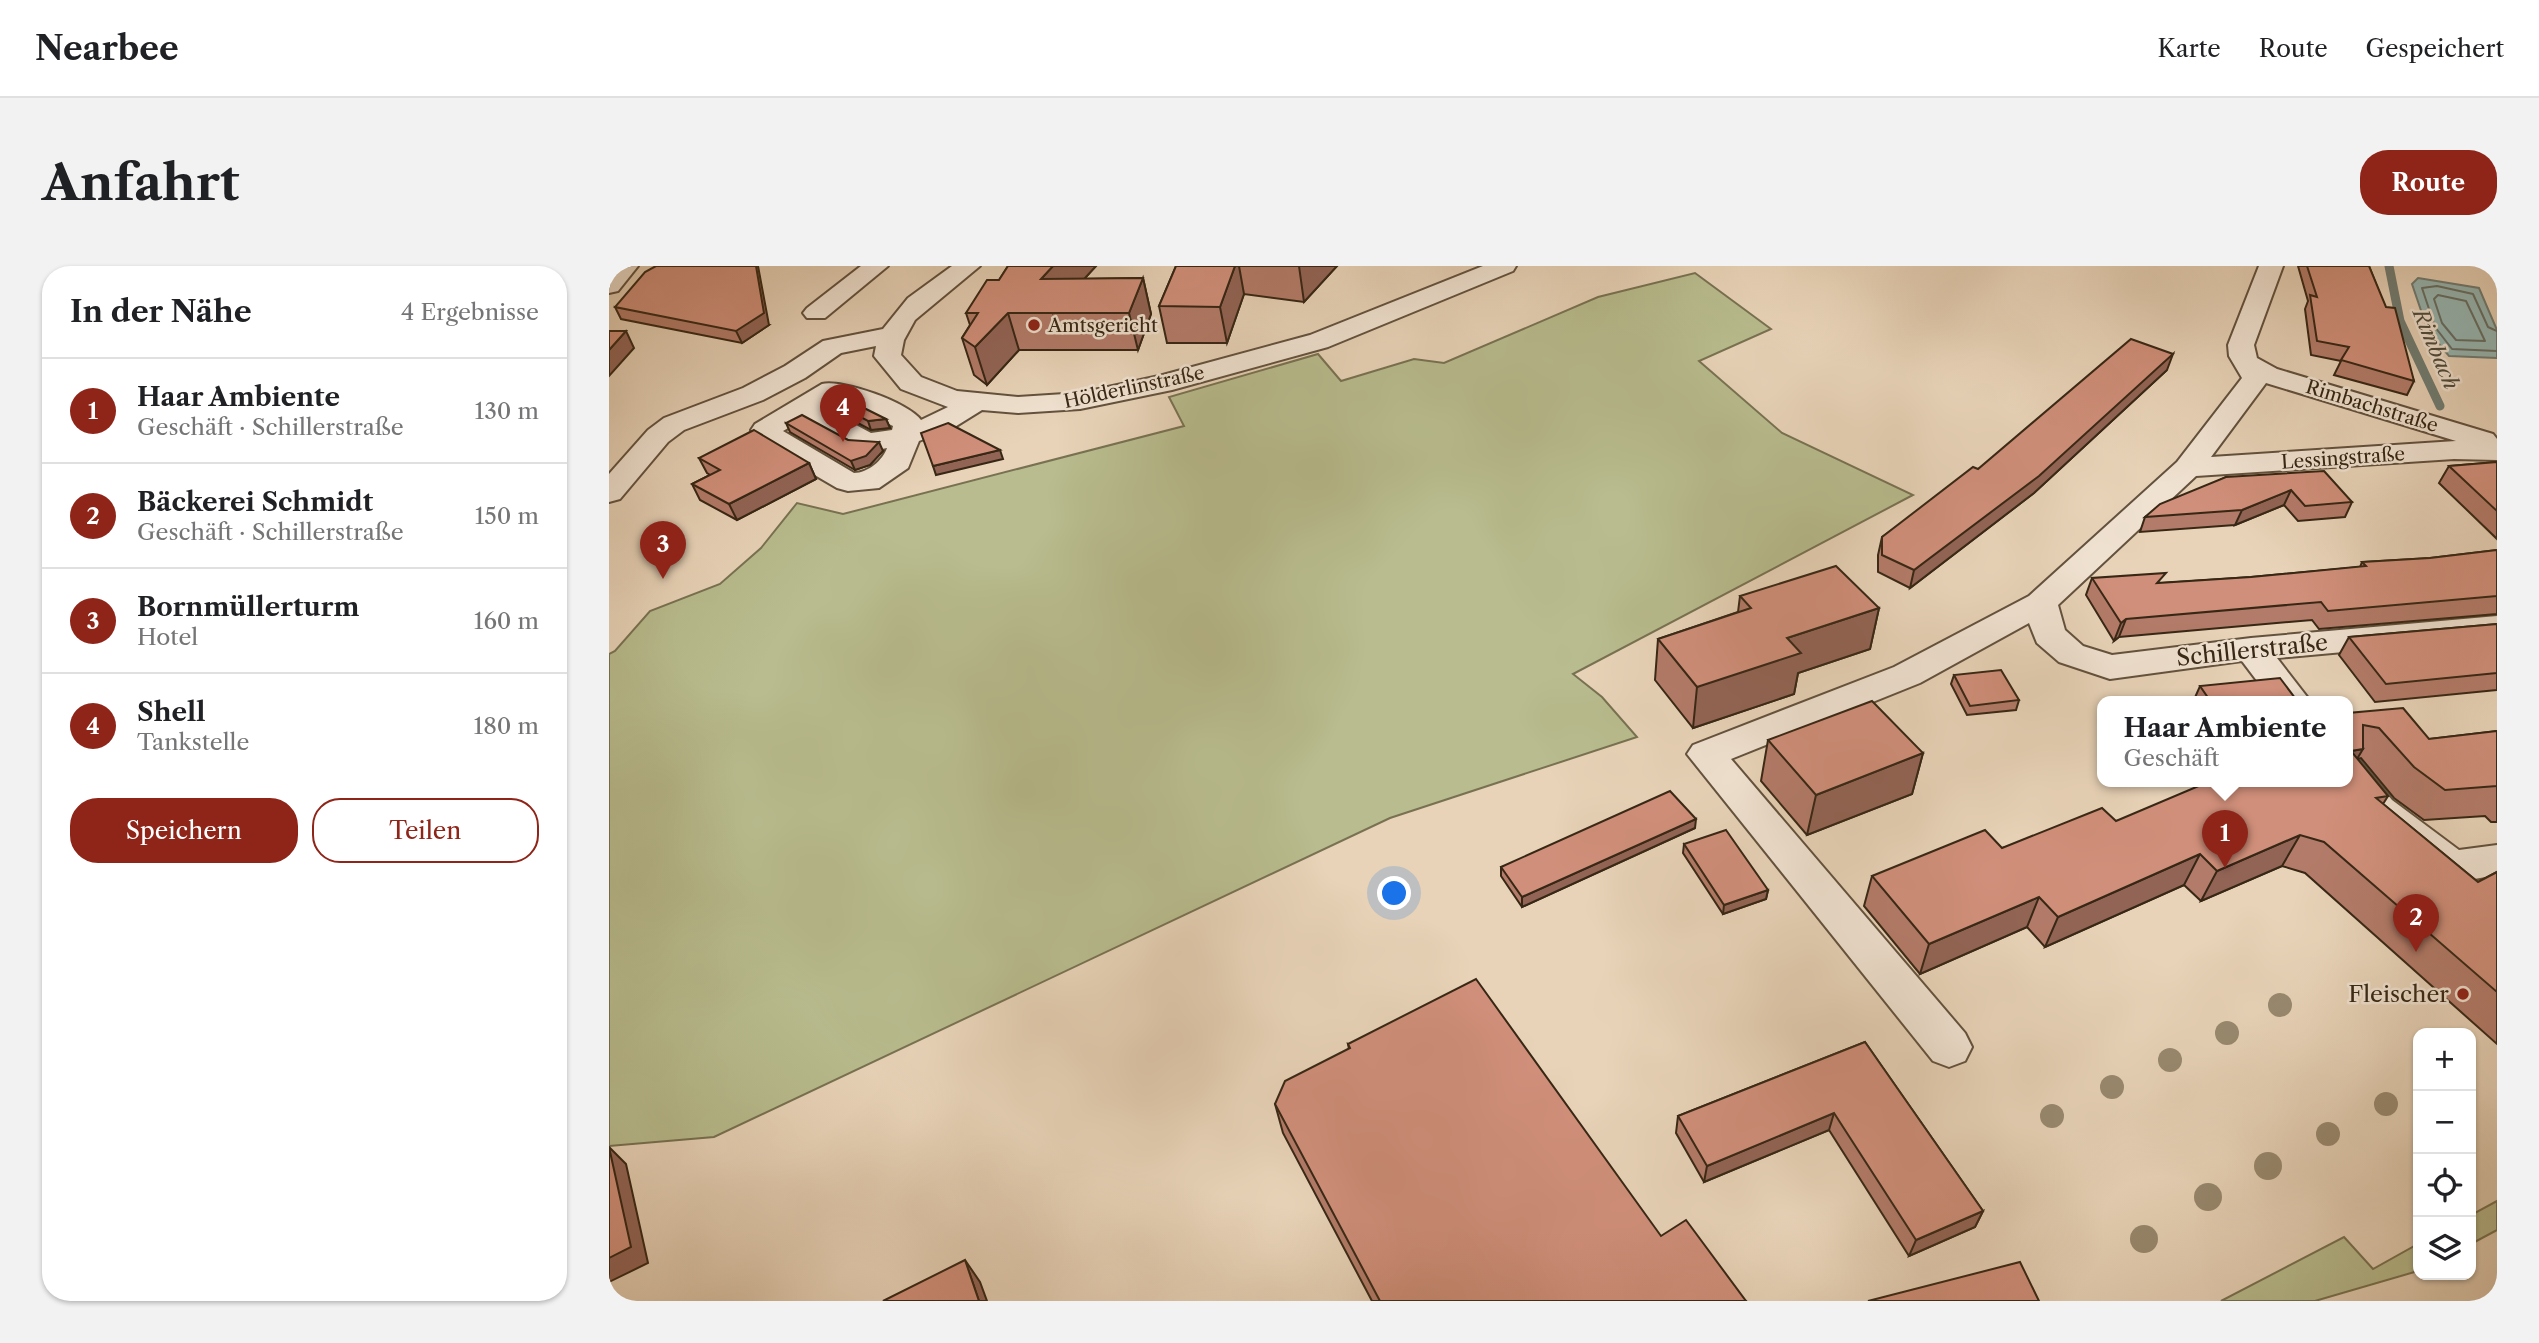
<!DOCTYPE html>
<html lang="de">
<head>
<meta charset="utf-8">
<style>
	:root { --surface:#fff; --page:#f2f2f2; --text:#202124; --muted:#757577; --line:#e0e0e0; --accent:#8f2418 }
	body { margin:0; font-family:"Libre Caslon Text",serif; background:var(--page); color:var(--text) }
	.controls { position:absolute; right:21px; bottom:21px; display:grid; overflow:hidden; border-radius:14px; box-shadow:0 2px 5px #0004 }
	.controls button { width:63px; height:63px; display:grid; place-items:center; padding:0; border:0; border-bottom:2px solid var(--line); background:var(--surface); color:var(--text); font:35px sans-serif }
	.you { position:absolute; left:786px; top:628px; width:24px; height:24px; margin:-18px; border:5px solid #fff; border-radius:50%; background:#1a73e8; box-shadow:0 0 0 10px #1a73e833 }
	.badge { display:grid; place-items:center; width:46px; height:46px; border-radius:50%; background:var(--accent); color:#fff; font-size:23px; font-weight:700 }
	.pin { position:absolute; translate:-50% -58px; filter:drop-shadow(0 2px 4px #0008) }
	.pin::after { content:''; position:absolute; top:37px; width:24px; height:21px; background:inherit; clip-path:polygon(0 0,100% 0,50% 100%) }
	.popup { position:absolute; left:1488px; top:430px; width:256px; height:91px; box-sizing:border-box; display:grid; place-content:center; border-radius:14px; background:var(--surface); filter:drop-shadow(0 2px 5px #0005); font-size:23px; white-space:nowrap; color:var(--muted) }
	.popup b { font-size:26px; color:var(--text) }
	.popup::after { content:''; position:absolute; left:50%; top:100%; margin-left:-14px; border:14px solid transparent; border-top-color:var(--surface) }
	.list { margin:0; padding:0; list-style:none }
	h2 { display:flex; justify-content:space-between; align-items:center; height:91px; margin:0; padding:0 28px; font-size:30px }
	h2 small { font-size:23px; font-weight:400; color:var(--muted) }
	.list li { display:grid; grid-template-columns:46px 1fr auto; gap:21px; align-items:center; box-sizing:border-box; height:105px; padding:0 28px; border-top:2px solid var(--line) }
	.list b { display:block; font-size:26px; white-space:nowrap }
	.list p { margin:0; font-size:23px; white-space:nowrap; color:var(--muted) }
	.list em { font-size:23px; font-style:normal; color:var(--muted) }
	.actions { display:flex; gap:14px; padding:21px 28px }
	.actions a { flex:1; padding:16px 0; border:2px solid var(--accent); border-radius:28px; text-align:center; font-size:24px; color:var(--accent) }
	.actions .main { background:var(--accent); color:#fff }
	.icon { flex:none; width:38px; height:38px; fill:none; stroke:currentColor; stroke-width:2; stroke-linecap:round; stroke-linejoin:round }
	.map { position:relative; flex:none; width:1888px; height:1035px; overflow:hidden; border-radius:28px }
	header { display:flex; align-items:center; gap:42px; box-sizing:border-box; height:98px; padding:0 35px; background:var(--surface); border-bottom:2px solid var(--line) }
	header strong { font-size:33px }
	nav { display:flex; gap:38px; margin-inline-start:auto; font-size:24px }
	.intro { display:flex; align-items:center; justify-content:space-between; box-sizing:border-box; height:168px; padding:0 42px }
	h1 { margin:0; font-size:49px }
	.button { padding:18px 32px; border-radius:28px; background:var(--accent); color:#fff; font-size:24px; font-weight:700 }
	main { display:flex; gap:42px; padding:0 42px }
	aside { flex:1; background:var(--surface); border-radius:28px; box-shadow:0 2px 5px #0004 }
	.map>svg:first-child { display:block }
	.green { fill:#b8bc8e; stroke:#787252; stroke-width:2 }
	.water { fill:#97b7b3; stroke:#717d74; stroke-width:2 }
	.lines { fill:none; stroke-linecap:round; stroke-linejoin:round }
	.shore { stroke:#676f64; stroke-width:2 }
	.stream { stroke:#717d74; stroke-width:9 }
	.minor-casing { stroke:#63523e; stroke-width:4 }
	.minor { fill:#f0e2d1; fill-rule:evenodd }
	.tree { fill:#98896f }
	.wall { fill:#b37b69; stroke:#372715; stroke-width:2 }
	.shaded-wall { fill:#926455; stroke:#372715; stroke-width:2 }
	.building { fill:#d08f7a; stroke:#372715; stroke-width:2 }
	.poi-dot { fill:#8f2418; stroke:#f0e2d1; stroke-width:2.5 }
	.labels { text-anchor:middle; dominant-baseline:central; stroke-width:5; stroke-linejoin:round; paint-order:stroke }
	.far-poi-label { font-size:19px; fill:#372715; stroke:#f0e2d1; text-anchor:start }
	.far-street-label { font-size:19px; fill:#372715; stroke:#f0e2d1 }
	.far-water-label { font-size:21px; font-style:italic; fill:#4f4b3c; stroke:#f0e2d1 }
	.street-label { font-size:23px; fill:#372715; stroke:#f0e2d1 }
	.poi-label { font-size:23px; fill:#372715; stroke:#f0e2d1; text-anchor:end }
</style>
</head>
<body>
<header>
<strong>Nearbee</strong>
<nav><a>Karte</a><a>Route</a><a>Gespeichert</a></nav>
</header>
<div class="intro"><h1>Anfahrt</h1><a class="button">Route</a></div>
<main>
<aside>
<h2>In der Nähe<small>4 Ergebnisse</small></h2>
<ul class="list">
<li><span class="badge">1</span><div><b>Haar Ambiente</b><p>Geschäft · Schillerstraße</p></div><em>130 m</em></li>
<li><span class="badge">2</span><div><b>Bäckerei Schmidt</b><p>Geschäft · Schillerstraße</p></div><em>150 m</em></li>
<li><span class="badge">3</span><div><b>Bornmüllerturm</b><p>Hotel</p></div><em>160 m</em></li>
<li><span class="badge">4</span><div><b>Shell</b><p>Tankstelle</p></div><em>180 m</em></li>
</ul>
<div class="actions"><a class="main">Speichern</a><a>Teilen</a></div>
</aside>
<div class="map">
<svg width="1888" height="1035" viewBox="0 0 1888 1035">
	<rect width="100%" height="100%" fill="#e8d3b8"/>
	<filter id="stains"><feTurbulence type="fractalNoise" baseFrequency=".00286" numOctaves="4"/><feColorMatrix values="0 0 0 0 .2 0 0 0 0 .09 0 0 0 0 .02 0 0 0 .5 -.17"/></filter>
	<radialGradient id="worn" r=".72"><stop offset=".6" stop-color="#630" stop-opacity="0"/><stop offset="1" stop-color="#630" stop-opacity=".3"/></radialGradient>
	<g class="green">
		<polygon points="1086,7 1162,63 1090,95 1173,167 1304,229 964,408 993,431 1028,471 781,552 105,871 0,880 0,388 6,385 41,345 111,318 152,282 188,237 234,248 575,160 560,131 709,88 732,115 805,93 835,97 989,31"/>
		<polygon points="1888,935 1888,964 1862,978 1862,949"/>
		<polygon points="1735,971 1764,1003 1809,978 1809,1005 1706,1035 1612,1035"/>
	</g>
	<polygon class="water" points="1809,12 1870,22 1888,64 1888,92 1840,90 1819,65 1803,18"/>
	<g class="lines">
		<g class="shore">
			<polygon points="1829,29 1857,35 1876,75 1847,74 1833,57 1825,33"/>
			<polyline points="1888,65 1879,61 1864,28 1828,20 1813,22 1826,61 1843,83 1888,85"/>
		</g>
		<polyline class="stream" points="1780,0 1791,55 1831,140"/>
		<g class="minor-casing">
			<g id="minor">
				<polygon points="4,0 29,0 9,25 0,27 0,5"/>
				<polygon points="252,0 279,0 216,52 198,52 194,47 198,42"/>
				<path d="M343 0H371L306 54 295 74 292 89 312 111 348 125 409 131 471 127 550 110 701 69 874 0H907L904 5 719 81 563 124 471 143 409 147 373 144 344 162 310 175 299 202 270 222 239 225 228 222 156 180 142 164 146 158 213 118C234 113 300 137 312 154L339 141 292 123 265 90 267 80 232 87 196 112 154 134 75 164 59 176 11 233 0 236V208L39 164 55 152 134 122 176 100 214 75 274 63 299 32ZM230 134 284 160 283 164 262 167 219 144ZM195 153C224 170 243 189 278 182 274 194 259 207 245 207L174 165Z"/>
				<path d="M1650 0H1674L1645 79 1648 92 1668 103 1884 168 1888 173V194L1845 193 1587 210 1449 339 1456 364 1474 380 1503 389 1642 372 1888 350V372L1668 392 1702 436H1664L1633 395 1501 413 1450 396 1428 377 1420 357 1311 417 1122 493 1356 767 1363 781 1356 795 1340 801 1324 795 1078 488 1084 479 1285 401 1420 330 1568 196 1633 112 1620 90 1619 79ZM1657 117 1847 175 1602 191Z"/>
				<polygon points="1738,492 1751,495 1783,534 1850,584 1888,579 1888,609 1843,617 1829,612 1755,554 1726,516 1738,516"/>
			</g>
		</g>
		<use href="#minor" class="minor"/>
	</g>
	<g class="tree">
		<circle cx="1671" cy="739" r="12"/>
		<circle cx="1618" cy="767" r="12"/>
		<circle cx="1561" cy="794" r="12"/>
		<circle cx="1503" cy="821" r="12"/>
		<circle cx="1777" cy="838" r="12"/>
		<circle cx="1443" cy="850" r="12"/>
		<circle cx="1719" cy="868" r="12"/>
		<circle cx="1659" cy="900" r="14"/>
		<circle cx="1599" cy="931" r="14"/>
		<circle cx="1535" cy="973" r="14"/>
	</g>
	<g class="wall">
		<polygon points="399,0 487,0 475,13 534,12 542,48 529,84 410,84 378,119 365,109 353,72 361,59 357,47 390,14"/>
		<polygon points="567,0 728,0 695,36 635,28 618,77 558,77 550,40"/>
		<polygon points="1689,0 1760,0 1805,115 1798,129 1725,109 1732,95 1702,89 1696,43 1699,35"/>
		<polygon points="6,41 160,59 133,77 12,53"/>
		<polygon points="1558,104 1425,227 1301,322 1269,306 1269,289 1273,271 1369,203"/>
		<polygon points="221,135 277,153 281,162 262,164 224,144"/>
		<polygon points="177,157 239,174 274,185 261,199 246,204 181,166"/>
		<polygon points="90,192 200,197 207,213 128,254 91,234 83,218 101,209 98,207"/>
		<polygon points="1888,196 1888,273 1830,217 1840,200"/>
		<polygon points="1617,211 1743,236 1736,251 1689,255 1675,239 1626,259 1531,266 1536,251"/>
		<polygon points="1888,284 1888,348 1710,363 1703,354 1510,371 1505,375 1477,329 1483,312 1553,317 1642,311 1751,301 1753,296 1821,292"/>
		<polygon points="1131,330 1270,342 1261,383 1189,407 1185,428 1084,462 1046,414 1049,373 1129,346"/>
		<polygon points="1888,358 1888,424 1766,436 1730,389 1740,371"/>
		<polygon points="1345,409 1410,434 1407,444 1358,449 1342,418"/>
		<polygon points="1591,420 1689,436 1584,436"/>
		<polygon points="1739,447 1820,473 1888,465 1888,556 1882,556 1876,550 1815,554 1785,532 1752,492 1748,493 1779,530 1774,538 1869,616 1888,606 1888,778 1696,607 1673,600 1592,635 1575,619 1436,681 1418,661 1311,708 1255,640 1263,610 1393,582 1507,555 1739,516"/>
		<polygon points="1159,474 1314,487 1303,528 1198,569 1152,515"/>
		<polygon points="1086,562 913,641 892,610 892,601"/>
		<polygon points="1075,578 1159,624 1157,633 1114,648 1074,587"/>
		<polygon points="1256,776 1374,945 1366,961 1300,990 1220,864 1095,916 1067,867 1069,850"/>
		<polygon points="739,778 1052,970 1137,1035 763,1035 674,867 666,838 740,783"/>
	</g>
	<g class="shaded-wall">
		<polygon points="147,0 149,0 160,59 133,77 127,65"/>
		<polygon points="444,0 487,0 444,47 432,13"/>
		<polygon points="626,0 630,0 635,28 618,77 611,41"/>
		<polygon points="690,0 728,0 695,36"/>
		<polygon points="534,12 542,48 529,84 520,47"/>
		<polygon points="399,47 410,84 378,119 366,81"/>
		<polygon points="17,65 25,82 0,110 0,84"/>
		<polygon points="1564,88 1558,104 1425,227 1301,322 1305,304"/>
		<polygon points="277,153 281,162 262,164 259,155"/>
		<polygon points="270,176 274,185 261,199 246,204 242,195"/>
		<polygon points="391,184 394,193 327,209 324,200"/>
		<polygon points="200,197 207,213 128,254 120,238"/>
		<polygon points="1682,224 1675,239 1626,259 1633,244"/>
		<polygon points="1270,342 1261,383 1189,407 1185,428 1084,462 1088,421 1178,372"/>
		<polygon points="1517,353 1510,371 1505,375 1512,357"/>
		<polygon points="1754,483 1739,508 1742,485"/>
		<polygon points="1314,487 1303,528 1198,569 1207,529"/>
		<polygon points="1087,553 1086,562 913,641 913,631"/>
		<polygon points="1691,569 1673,600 1592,635 1608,605"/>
		<polygon points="1591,588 1575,619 1436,681 1449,651"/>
		<polygon points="1159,624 1157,633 1114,648 1115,639"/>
		<polygon points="1430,631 1418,661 1311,708 1320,678"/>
		<polygon points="1225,847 1220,864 1095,916 1098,900"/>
		<polygon points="0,881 17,898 39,997 0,1016"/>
		<polygon points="1374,945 1366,961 1300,990 1307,974"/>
		<polygon points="356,994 371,1016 378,1035 370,1035"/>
	</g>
	<g class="building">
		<polygon points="47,0 147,0 155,47 127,65 6,41 36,6"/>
		<polygon points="399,0 444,0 432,13 534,12 520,47 399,47 366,81 353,72 369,47 357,47 378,14 390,14"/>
		<polygon points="567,0 626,0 611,41 550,40"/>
		<polygon points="1698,0 1760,0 1777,41 1786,42 1805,115 1732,94 1740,81 1708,75 1701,29 1708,31"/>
		<polygon points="0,65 17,65 0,84"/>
		<polygon points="1522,73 1564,88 1430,210 1305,304 1273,289 1273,271 1364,201 1369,203"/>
		<polygon points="231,130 277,153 259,155 221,135"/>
		<polygon points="193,149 239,174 270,176 257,190 242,195 177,157"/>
		<polygon points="339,157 391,184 324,200 312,167"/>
		<polygon points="145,164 200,197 120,238 83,218 111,204 90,192"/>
		<polygon points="1888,196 1888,245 1840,200"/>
		<polygon points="1715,205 1743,236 1696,240 1682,224 1633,244 1536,251 1551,238 1617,211"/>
		<polygon points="1888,284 1888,330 1719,345 1712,336 1517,353 1512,357 1483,312 1557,307 1548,317 1642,311 1757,300 1753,296 1821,292"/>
		<polygon points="1227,300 1270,342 1178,372 1192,387 1088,421 1049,373 1142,342 1131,330"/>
		<polygon points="1888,358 1888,407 1777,418 1740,371"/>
		<polygon points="1392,404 1410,434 1361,440 1345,409"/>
		<polygon points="1671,412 1689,436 1602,436 1591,420"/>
		<polygon points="1263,435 1314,487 1207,529 1159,474"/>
		<polygon points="1794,442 1820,473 1888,465 1888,520 1836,524 1805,501 1770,462 1754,459 1754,483 1742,485 1779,530 1767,532 1869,616 1888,606 1888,726 1715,576 1691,569 1608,605 1591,588 1449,651 1430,631 1320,678 1263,610 1376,564 1393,582 1493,542 1507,555 1599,516 1739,516 1739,447"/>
		<polygon points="1061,525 1087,553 913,631 892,601"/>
		<polygon points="1117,564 1159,624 1115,639 1075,578"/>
		<polygon points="867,713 1052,970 1077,954 1137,1035 771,1035 666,838 676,815 741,782 739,778"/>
		<polygon points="1256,776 1374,945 1307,974 1225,847 1098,900 1069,850"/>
		<polygon points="0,881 22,981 0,992"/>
		<polygon points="356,994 370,1035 274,1035"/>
		<polygon points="1411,996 1430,1035 1259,1035"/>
	</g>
	<g class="poi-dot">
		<circle cx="425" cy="59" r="7"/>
		<circle cx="1854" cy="728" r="7"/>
	</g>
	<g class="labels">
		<g class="far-poi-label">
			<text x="439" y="59">Amtsgericht</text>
		</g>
		<g class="far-street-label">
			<text transform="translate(525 121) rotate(-12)">Hölderlinstraße</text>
			<text transform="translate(1763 140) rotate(17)">Rimbachstraße</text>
			<text transform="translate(1734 192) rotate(-4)">Lessingstraße</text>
		</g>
		<g class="far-water-label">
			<text transform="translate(1827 83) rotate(67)">Rimbach</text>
		</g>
		<g class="street-label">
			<text transform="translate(1643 384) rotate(-6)">Schillerstraße</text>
		</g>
		<g class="poi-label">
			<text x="1840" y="728">Fleischer</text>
		</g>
	</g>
	<rect width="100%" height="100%" filter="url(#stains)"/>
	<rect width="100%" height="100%" fill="url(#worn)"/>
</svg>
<div class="controls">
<button>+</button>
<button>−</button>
<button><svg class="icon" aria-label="locate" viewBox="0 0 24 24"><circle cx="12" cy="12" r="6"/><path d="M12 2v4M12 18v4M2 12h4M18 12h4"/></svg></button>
<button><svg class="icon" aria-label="layers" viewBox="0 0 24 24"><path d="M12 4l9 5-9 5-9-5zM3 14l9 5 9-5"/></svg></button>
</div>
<div class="you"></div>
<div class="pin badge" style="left:1616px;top:602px">1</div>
<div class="popup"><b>Haar Ambiente</b>Geschäft</div>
<div class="pin badge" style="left:1807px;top:686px">2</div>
<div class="pin badge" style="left:54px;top:313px">3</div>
<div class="pin badge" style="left:234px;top:176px">4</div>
</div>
</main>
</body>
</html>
